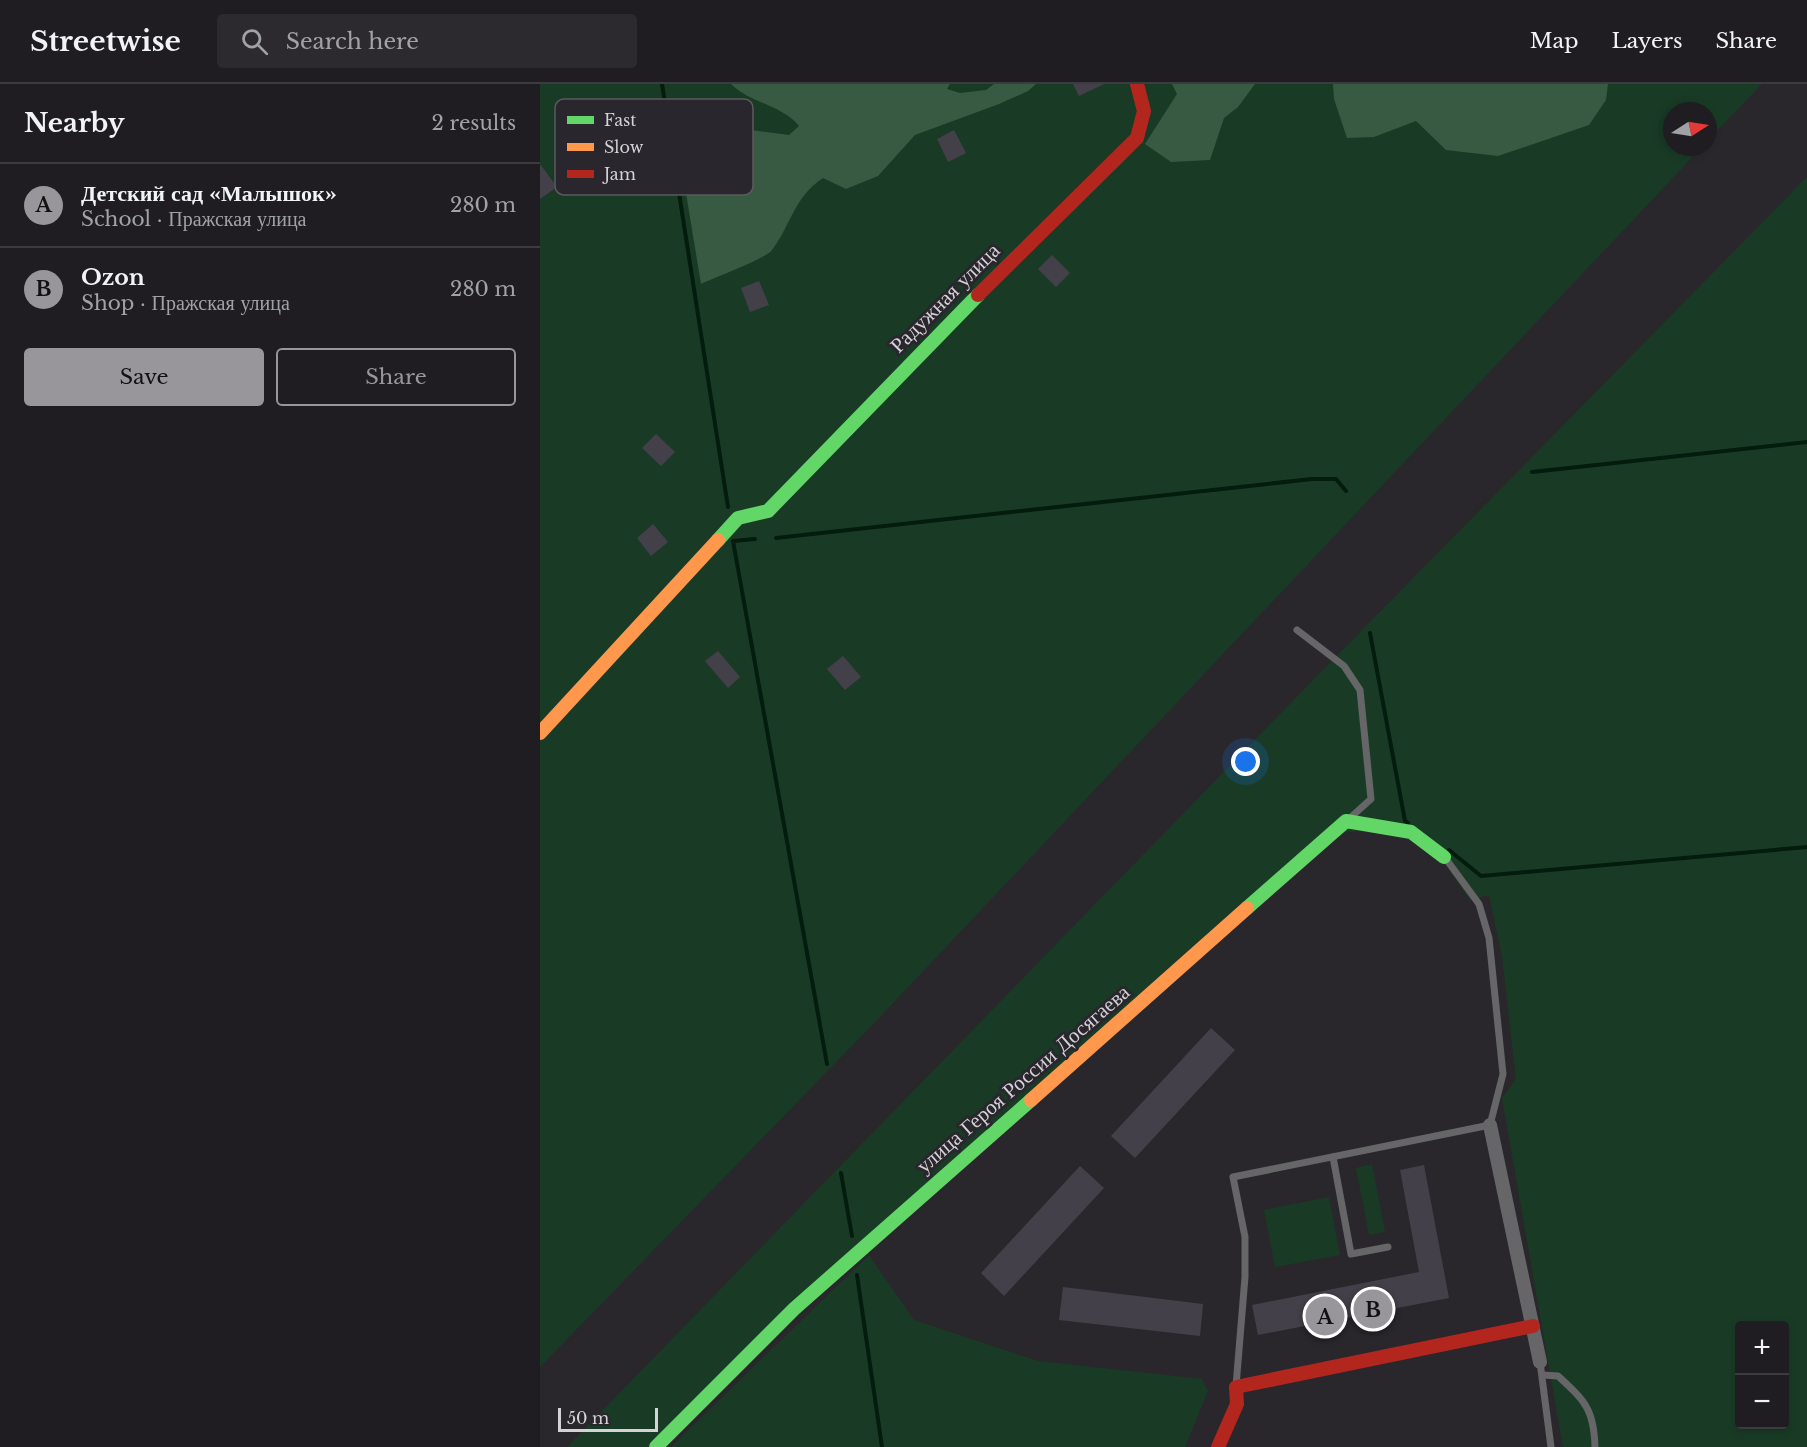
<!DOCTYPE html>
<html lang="en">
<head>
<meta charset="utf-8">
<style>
	:root { --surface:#1f1d21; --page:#2c2a2e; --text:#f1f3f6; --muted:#a1a2a5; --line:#3c3b3f; --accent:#98969a }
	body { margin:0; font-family:"Libre Baskerville",serif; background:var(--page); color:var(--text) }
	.controls { position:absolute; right:18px; bottom:18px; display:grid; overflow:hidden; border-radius:6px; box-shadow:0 3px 9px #0003 }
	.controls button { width:54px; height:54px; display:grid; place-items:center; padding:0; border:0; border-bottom:2px solid var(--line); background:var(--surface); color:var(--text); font:30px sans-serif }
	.compass { position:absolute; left:1123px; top:18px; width:54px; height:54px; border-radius:50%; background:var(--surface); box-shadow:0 3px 9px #0003; rotate:78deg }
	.scale { position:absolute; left:18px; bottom:15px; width:100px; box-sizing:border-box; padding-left:6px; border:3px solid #d4d2d6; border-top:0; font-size:16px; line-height:21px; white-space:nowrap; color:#d4d2d6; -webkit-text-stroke:4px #29262d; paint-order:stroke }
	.you { position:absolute; left:706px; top:678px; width:21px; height:21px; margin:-15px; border:4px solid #fff; border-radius:50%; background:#1a73e8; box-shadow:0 0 0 9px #1a73e833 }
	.badge { display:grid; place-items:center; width:39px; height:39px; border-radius:50%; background:var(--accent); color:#111; font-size:20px; font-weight:700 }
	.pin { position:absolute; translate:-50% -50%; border:3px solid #fff; box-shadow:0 2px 6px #0006 }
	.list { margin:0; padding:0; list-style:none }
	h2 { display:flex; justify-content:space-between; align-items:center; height:78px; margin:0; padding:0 24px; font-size:26px }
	h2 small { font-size:20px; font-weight:400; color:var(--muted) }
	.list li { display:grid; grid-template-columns:39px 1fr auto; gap:18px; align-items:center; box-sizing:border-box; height:84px; padding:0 24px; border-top:2px solid var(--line) }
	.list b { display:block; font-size:22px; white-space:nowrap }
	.list p { margin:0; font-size:20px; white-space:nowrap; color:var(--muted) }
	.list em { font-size:20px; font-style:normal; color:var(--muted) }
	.actions { display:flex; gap:12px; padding:18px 24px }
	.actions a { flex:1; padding:14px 0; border:2px solid var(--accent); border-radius:6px; text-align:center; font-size:21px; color:var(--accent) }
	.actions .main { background:var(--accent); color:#111 }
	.icon { flex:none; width:33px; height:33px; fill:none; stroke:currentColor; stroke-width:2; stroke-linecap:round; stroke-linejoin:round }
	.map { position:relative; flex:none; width:1267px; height:1363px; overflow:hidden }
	header { display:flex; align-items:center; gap:36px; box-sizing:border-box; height:84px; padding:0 30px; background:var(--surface); border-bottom:2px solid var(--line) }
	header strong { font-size:28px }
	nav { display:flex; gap:33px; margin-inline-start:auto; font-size:21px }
	.search { width:420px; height:54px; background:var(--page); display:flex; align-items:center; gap:15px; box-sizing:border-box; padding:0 21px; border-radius:6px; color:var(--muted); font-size:22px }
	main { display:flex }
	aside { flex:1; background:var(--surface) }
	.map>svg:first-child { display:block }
	.green { fill:#193b26; fill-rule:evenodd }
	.forest { fill:#385a43 }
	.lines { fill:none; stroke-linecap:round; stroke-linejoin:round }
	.stream { stroke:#041c0d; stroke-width:4 }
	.building { fill:#444049 }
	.lane { stroke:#666568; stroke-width:7 }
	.street { stroke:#666568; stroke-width:14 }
	.fast { stroke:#63d668; stroke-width:14 }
	.slow { stroke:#ff974d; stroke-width:14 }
	.jam { stroke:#b3261e; stroke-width:14 }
	.labels { text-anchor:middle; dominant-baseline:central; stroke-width:6; stroke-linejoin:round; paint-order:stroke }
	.street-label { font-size:21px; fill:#d4d2d6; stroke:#29262d }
	.key { fill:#29262d; stroke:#5c5a60; stroke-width:1.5 }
	.key-label { font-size:16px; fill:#d4d2d6 }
</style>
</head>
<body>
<header>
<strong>Streetwise</strong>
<div class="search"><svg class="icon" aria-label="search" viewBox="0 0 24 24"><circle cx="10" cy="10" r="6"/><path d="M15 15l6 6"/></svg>Search here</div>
<nav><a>Map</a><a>Layers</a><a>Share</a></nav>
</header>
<main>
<aside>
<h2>Nearby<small>2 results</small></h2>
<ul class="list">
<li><span class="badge">A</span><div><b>Детский сад «Малышок»</b><p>School · Пражская улица</p></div><em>280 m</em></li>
<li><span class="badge">B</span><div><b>Ozon</b><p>Shop · Пражская улица</p></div><em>280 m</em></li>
</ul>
<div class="actions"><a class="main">Save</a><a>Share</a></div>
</aside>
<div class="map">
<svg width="1267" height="1363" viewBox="0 0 1267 1363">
	<rect width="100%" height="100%" fill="#29272c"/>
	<g class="green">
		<polygon points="0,0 1222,0 1168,56 1168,27 1132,27 1132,63 1162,63 337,936 0,1283"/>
		<path d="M1267 93V1363H1023L962 1014 976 995 962 873 949 811 930 816 900 773 858 750 830 746 802 749 796 740 114 1363H27L780 589ZM1200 1242H1244V1340H1200Z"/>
		<polygon points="832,1080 845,1148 829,1151 816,1084"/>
		<polygon points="789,1113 800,1171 735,1183 724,1126"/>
		<polygon points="329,1171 374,1236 498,1277 662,1295 668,1307 645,1363 131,1363"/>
	</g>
	<g class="forest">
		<path d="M191 0H410L407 5 420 9 446 6 454 0H496L488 7 459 20 375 51 338 92 306 105 283 94C254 113 251 141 232 166 227 174 173 194 161 200L139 67 159 58 211 46 249 51 259 42C242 21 210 19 191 0Z"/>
		<polygon points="632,0 715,0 698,23 684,34 670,76 631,78 605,60 637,10"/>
		<polygon points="793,0 1068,0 1066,16 1049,41 958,72 906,66 876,37 834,53 807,54 794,15"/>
	</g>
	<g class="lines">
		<g class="stream">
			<polyline points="122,0 188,423"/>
			<polyline points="992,388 1267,358"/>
			<polyline points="236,454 772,395 796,395 806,407"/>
			<polyline points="215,455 193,457 287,980"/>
			<polyline points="830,549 865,737 868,739"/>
			<polyline points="909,766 941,792 1267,763"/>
			<polyline points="301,1089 312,1152"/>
			<polyline points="317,1191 342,1363"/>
		</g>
	</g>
	<g class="building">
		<polygon points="533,0 564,0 539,12"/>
		<polygon points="414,46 426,69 408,78 397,55"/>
		<polygon points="0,80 17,103 0,115"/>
		<polygon points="512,171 530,189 516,203 498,185"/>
		<polygon points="219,197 229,221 210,228 201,204"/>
		<polygon points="116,350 135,368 121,382 102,364"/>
		<polygon points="113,440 128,458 111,472 97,454"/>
		<polygon points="178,567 200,593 188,604 165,577"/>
		<polygon points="303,572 321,593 305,606 287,585"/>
		<polygon points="671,944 695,966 595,1074 571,1052"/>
		<polygon points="884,1081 909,1214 718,1251 712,1221 879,1188 860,1086"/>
		<polygon points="540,1082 564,1104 464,1212 441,1189"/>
		<polygon points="523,1203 663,1220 660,1252 519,1236"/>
	</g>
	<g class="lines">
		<g class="lane">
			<polyline points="757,546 804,582 820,606 831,715 810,734"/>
			<polyline points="793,1073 811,1170 848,1163"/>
			<polyline points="1000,1278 1011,1363"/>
			<path d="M1003 1291 1018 1292C1045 1317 1054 1325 1055 1363"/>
			<polyline points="696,1302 705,1193 705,1153 693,1093 950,1041 963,990 949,854 939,820 906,775"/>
		</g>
		<polyline class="street" points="950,1041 1000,1278"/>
		<g class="fast">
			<polyline points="178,456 198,434 228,427 438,211"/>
			<polyline points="707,824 806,737 871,748 904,773"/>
			<polyline points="116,1363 254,1225 491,1016"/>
		</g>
		<g class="slow">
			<polyline points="0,649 178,456"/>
			<polyline points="491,1016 707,824"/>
		</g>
		<g class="jam">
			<polyline points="438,211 597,54 604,27 597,0"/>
			<polyline points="678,1363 697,1320 696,1303 993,1242"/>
		</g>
	</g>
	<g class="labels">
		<g class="street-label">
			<text transform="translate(405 214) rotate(-45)">Радужная улица</text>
			<text transform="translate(483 995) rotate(-41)">улица Героя России Досягаева</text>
		</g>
	</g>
	<rect x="15" y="15" width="198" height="96" rx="9" class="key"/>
	<rect x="27" y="32" width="27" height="8" fill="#63d668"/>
	<rect x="27" y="59" width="27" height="8" fill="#ff974d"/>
	<rect x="27" y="86" width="27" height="8" fill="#b3261e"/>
	<g class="key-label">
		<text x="64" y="42">Fast</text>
		<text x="64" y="69">Slow</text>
		<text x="64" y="96">Jam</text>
	</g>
</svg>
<div class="controls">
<button>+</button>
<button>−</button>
</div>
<svg class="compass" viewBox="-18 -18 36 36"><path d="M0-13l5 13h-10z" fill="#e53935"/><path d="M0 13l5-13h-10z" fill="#a1a2a5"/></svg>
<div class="scale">50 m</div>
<div class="you"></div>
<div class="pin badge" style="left:785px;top:1232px">A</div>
<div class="pin badge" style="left:833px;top:1225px">B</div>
</div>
</main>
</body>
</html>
